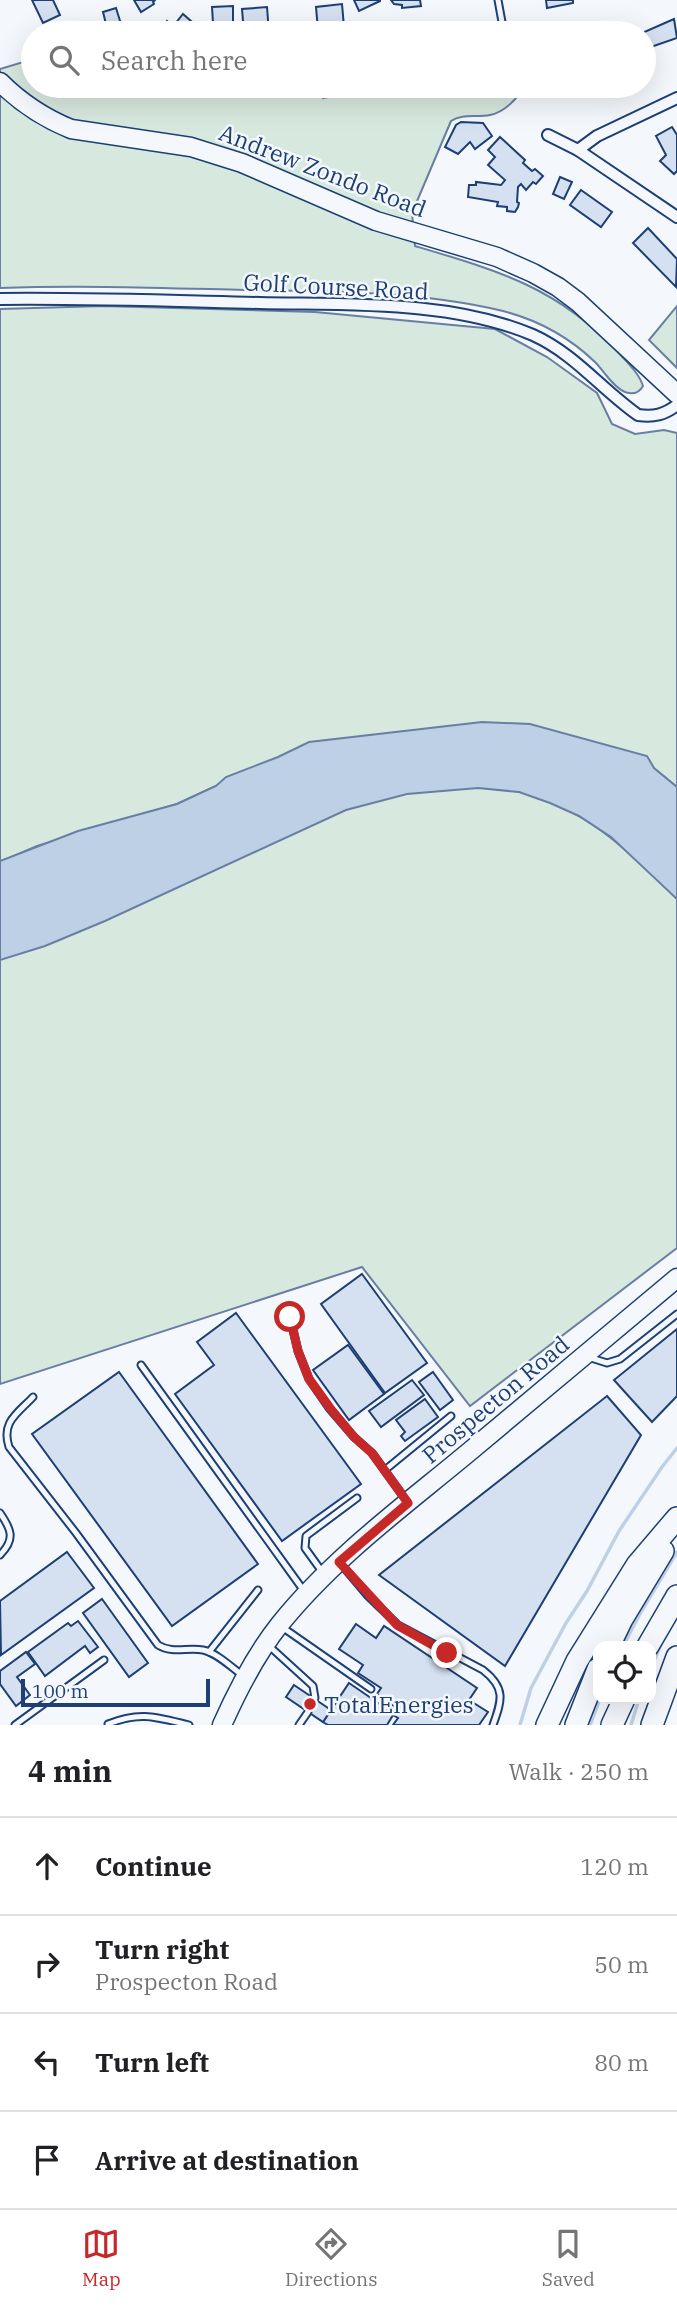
<!DOCTYPE html>
<html lang="en">
<head>
<meta charset="utf-8">
<style>
	:root { --surface:#fff; --page:#f2f2f2; --text:#202124; --muted:#757577; --line:#e0e0e0; --accent:#c62828 }
	body { margin:0; font-family:"IBM Plex Serif",serif; background:var(--page); color:var(--text) }
	.controls { position:absolute; right:21px; bottom:21px; display:grid; overflow:hidden; border-radius:14px; box-shadow:0 7px 28px #0002 }
	.controls button { width:63px; height:63px; display:grid; place-items:center; padding:0; border:0; border-bottom:2px solid var(--line); background:var(--surface); color:var(--text); font:35px sans-serif }
	.scale { position:absolute; left:21px; bottom:18px; width:189px; box-sizing:border-box; padding-left:7px; border:4px solid #1d3f73; border-top:0; font-size:19px; line-height:24px; white-space:nowrap; color:#1d3f73; -webkit-text-stroke:5px #f4f7fb; paint-order:stroke }
	.stop { position:absolute; width:21px; height:21px; margin:-16px; border:5px solid #c62828; border-radius:50%; background:#fff }
	.stop.end { background:#c62828; border-color:#fff; box-shadow:0 2px 7px #0008 }
	.list { margin:0; padding:0; list-style:none }
	h2 { display:flex; justify-content:space-between; align-items:center; height:91px; margin:0; padding:0 28px; font-size:30px }
	h2 small { font-size:23px; font-weight:400; color:var(--muted) }
	.list li { display:grid; grid-template-columns:46px 1fr auto; gap:21px; align-items:center; box-sizing:border-box; height:98px; padding:0 28px; border-top:2px solid var(--line) }
	.list b { display:block; font-size:26px; white-space:nowrap }
	.list p { margin:0; font-size:23px; white-space:nowrap; color:var(--muted) }
	.list em { font-size:23px; font-style:normal; color:var(--muted) }
	.icon { flex:none; width:38px; height:38px; fill:none; stroke:currentColor; stroke-width:2; stroke-linecap:round; stroke-linejoin:round }
	.map { position:relative; flex:none; width:677px; height:1725px; overflow:hidden }
	.search { position:absolute; background:var(--surface); box-shadow:0 7px 28px #0002; left:21px; right:21px; top:21px; height:77px; display:flex; align-items:center; gap:18px; box-sizing:border-box; padding:0 24px; border-radius:38px; color:var(--muted); font-size:26px }
	.sheet { height:483px; background:var(--surface) }
	nav { display:flex; justify-content:space-around; align-items:center; box-sizing:border-box; height:98px; border-top:2px solid var(--line); background:var(--surface); font-size:19px; color:var(--muted) }
	nav a { display:grid; justify-items:center; gap:4px }
	nav .on { color:var(--accent) }
	.map>svg:first-child { display:block }
	.green { fill:#d7e8df; stroke:#687fa3; stroke-width:2 }
	.water { fill:#bed0e5; stroke:#687fa3; stroke-width:2 }
	.lines { fill:none; stroke-linecap:round; stroke-linejoin:round }
	.stream { stroke:#bed0e5; stroke-width:3.5 }
	.building { fill:#d5e0f0; stroke:#1d3f73; stroke-width:2 }
	.service-casing { stroke:#1d3f73; stroke-width:9 }
	.minor-casing { stroke:#1d3f73; stroke-width:14 }
	.primary-casing { stroke:#1d3f73; stroke-width:21 }
	.motorway-casing { stroke:#1d3f73; stroke-width:24 }
	.service { stroke:#f4f7fb; stroke-width:5 }
	.minor { stroke:#f4f7fb; stroke-width:10 }
	.primary { stroke:#f4f7fb; stroke-width:18 }
	.motorway { stroke:#f4f7fb; stroke-width:21 }
	.route { stroke:#c62828; stroke-width:9 }
	.poi-dot { fill:#c62828; stroke:#f4f7fb; stroke-width:2.5 }
	.labels { text-anchor:middle; dominant-baseline:central; stroke-width:5; stroke-linejoin:round; paint-order:stroke }
	.street-label { font-size:23px; fill:#1d3f73; stroke:#f4f7fb }
	.poi-label { font-size:23px; fill:#1d3f73; stroke:#f4f7fb; text-anchor:start }
</style>
</head>
<body>
<div class="map">
<svg width="677" height="1725" viewBox="0 0 677 1725">
	<rect width="100%" height="100%" fill="#f4f7fb"/>
	<g class="green">
		<path d="M33 59V86H317L323 98 379 86H524C518 98 505 112 490 115 477 118 462 113 451 121L412 213 415 246C496 270 557 287 617 351 626 361 639 373 643 386 639 393 633 395 625 392 613 387 604 371 595 362 569 337 538 320 503 311 419 291 330 291 244 290 163 288 81 285 0 288V69Z"/>
		<polygon points="103,306 315,312 495,329 547,357 597,393 612,424 635,434 664,430 677,433 677,787 646,762 246,772 177,804 37,846 0,862 0,309"/>
		<polygon points="677,306 677,368 649,340"/>
		<path d="M451 786C473 788 498 787 520 792 587 808 630 853 677 899V1248L470 1406 362 1267 0 1384V957L216 859 384 794Z"/>
	</g>
	<polygon class="water" points="482,722 530,724 647,756 654,768 677,787 677,899 611,837 579,816 550,803 519,792 478,788 407,794 346,810 105,921 45,946 0,960 0,861 78,831 177,804 216,786 226,777 278,757 309,742"/>
	<g class="lines">
		<g class="stream">
			<polyline points="623,1646 641,1612 677,1552"/>
			<polyline points="651,1668 661,1644"/>
			<polyline points="520,1725 531,1688 566,1623 587,1591 619,1531 662,1467 677,1448"/>
			<polyline points="590,1725 600,1699"/>
			<polyline points="631,1725 639,1699"/>
		</g>
	</g>
	<g class="building">
		<polygon points="32,0 53,0 60,15 43,23"/>
		<polygon points="134,0 155,0 153,2 154,4 141,12"/>
		<polygon points="354,0 380,0 380,1 359,11"/>
		<polygon points="391,0 420,0 421,6 402,8 402,5 394,4"/>
		<polygon points="546,0 573,0 573,3 547,8"/>
		<polygon points="342,4 344,27 338,28 338,33 325,33 324,29 318,30 316,7"/>
		<polygon points="233,6 233,33 207,33 207,24 213,23 212,7"/>
		<polygon points="267,7 269,33 244,33 242,9"/>
		<polygon points="116,8 121,24 107,28 103,12"/>
		<polygon points="183,14 192,22 185,32 175,24"/>
		<polygon points="674,19 677,38 648,48 642,33"/>
		<polygon points="167,21 182,33 157,33"/>
		<polygon points="461,122 483,123 492,136 475,149 470,142 458,154 445,147 456,125"/>
		<polygon points="672,127 677,135 677,171 674,174 660,161 666,155 656,136"/>
		<polygon points="500,137 525,160 523,163 532,171 535,169 543,176 536,184 533,182 526,190 521,184 518,187 517,202 519,203 518,207 515,212 507,211 507,207 497,206 498,202 468,197 469,185 476,185 476,182 501,185 505,180 488,165 495,157 488,150"/>
		<polygon points="560,177 572,182 564,199 553,194"/>
		<polygon points="581,190 612,212 601,227 570,205"/>
		<polygon points="648,228 677,259 676,287 633,243"/>
		<polygon points="362,1274 427,1363 385,1393 321,1304"/>
		<polygon points="236,1313 361,1484 282,1541 175,1394 214,1365 197,1342"/>
		<polygon points="677,1329 677,1396 652,1422 614,1380"/>
		<polygon points="348,1345 384,1394 349,1420 313,1370"/>
		<polygon points="119,1372 258,1564 172,1626 32,1434"/>
		<polygon points="433,1372 453,1400 440,1410 419,1382"/>
		<polygon points="412,1380 424,1395 381,1427 369,1411"/>
		<polygon points="607,1396 641,1435 505,1666 379,1575"/>
		<polygon points="425,1399 438,1417 405,1441 401,1436 405,1432 396,1420"/>
		<polygon points="67,1552 94,1588 1,1655 0,1601"/>
		<polygon points="102,1599 148,1663 129,1677 83,1613"/>
		<polygon points="78,1621 98,1647 90,1653 85,1646 45,1676 28,1652 68,1623 71,1626"/>
		<polygon points="356,1624 376,1638 384,1626 477,1688 469,1700 488,1712 479,1725 393,1725 398,1718 393,1715 395,1707 377,1694 381,1688 358,1673 363,1665 339,1649"/>
		<polygon points="26,1652 35,1664 17,1677 30,1695 16,1706 0,1684 0,1671"/>
		<polygon points="349,1683 387,1709 391,1704 395,1707 393,1715 387,1725 328,1725 323,1722"/>
		<polygon points="294,1685 331,1710 323,1722 286,1697"/>
	</g>
	<g class="lines">
		<g class="service-casing">
			<g id="service">
				<polyline points="498,0 504,33"/>
				<polyline points="290,1317 298,1351 309,1379 329,1408 354,1437 372,1453 406,1500"/>
				<polyline points="588,1357 607,1363 620,1359 677,1314"/>
				<polyline points="141,1365 304,1591"/>
				<path d="M33 1397C17 1414 1 1422 9 1447L76 1533 158 1645C173 1654 187 1647 203 1650 217 1653 231 1667 242 1675"/>
				<polyline points="385,1470 451,1416"/>
				<path d="M0 1513C11 1529 16 1539 0 1555"/>
				<path d="M341 1564 368 1596 398 1625 483 1670C506 1688 502 1700 493 1725"/>
				<polyline points="323,1573 305,1548 306,1536 357,1498"/>
				<polyline points="282,1627 371,1689"/>
				<polyline points="268,1645 313,1686 315,1698"/>
				<polyline points="209,1652 258,1590"/>
				<path d="M108 1724C140 1711 156 1717 189 1725"/>
				<polyline points="15,1725 104,1660"/>
				<polyline points="299,1725 308,1712"/>
			</g>
		</g>
		<g class="minor-casing">
			<g id="minor">
				<polyline points="548,135 578,150 677,217"/>
				<polyline points="578,150 597,136 677,98"/>
				<path d="M0 299C87 298 173 301 260 303 348 305 451 300 533 335 575 354 601 389 638 415 654 417 664 415 677 405"/>
			</g>
		</g>
		<g class="primary-casing">
			<g id="primary">
				<path d="M0 82C21 103 44 118 71 129L191 147 242 163 376 221 497 257 533 273 558 287 578 302 677 394"/>
				<path d="M222 1725C238 1689 256 1654 280 1624 333 1558 404 1506 469 1452 538 1394 608 1336 677 1278"/>
			</g>
		</g>
		<g class="motorway-casing">
			<g id="motorway">
				<polyline points="609,1646 622,1619 663,1551"/>
				<polyline points="648,1646 677,1596"/>
				<polyline points="547,1725 577,1661 637,1565 677,1518"/>
				<polyline points="576,1725 598,1669"/>
				<polyline points="612,1725 624,1699"/>
				<polyline points="652,1725 677,1657"/>
			</g>
		</g>
		<use href="#service" class="service"/>
		<use href="#minor" class="minor"/>
		<use href="#primary" class="primary"/>
		<use href="#motorway" class="motorway"/>
	</g>
	<g class="lines">
		<polyline class="route" points="290,1317 298,1351 309,1379 330,1408 354,1437 372,1453 408,1503 339,1562 397,1625 447,1653"/>
	</g>
	<circle class="poi-dot" cx="310" cy="1704" r="7"/>
	<g class="labels">
		<g class="street-label">
			<text transform="translate(323 170) rotate(21)">Andrew Zondo Road</text>
			<text transform="translate(336 286) rotate(3)">Golf Course Road</text>
			<text transform="translate(495 1399) rotate(-40)">Prospecton Road</text>
		</g>
		<g class="poi-label">
			<text x="324" y="1704">TotalEnergies</text>
		</g>
	</g>
</svg>
<div class="controls">
<button><svg class="icon" aria-label="locate" viewBox="0 0 24 24"><circle cx="12" cy="12" r="6"/><path d="M12 2v4M12 18v4M2 12h4M18 12h4"/></svg></button>
</div>
<div class="scale">100 m</div>
<div class="stop" style="left:290px;top:1317px"></div>
<div class="stop end" style="left:447px;top:1653px"></div>
<div class="search"><svg class="icon" aria-label="search" viewBox="0 0 24 24"><circle cx="10" cy="10" r="6"/><path d="M15 15l6 6"/></svg>Search here</div>
</div>
<section class="sheet">
<h2>4 min<small>Walk · 250 m</small></h2>
<ul class="list">
<li><svg class="icon" aria-label="ahead" viewBox="0 0 24 24"><path d="M12 20V5M6 11l6-6 6 6"/></svg><div><b>Continue</b></div><em>120 m</em></li>
<li><svg class="icon" aria-label="right" viewBox="0 0 24 24"><path d="M7 20v-9h11M14 6l5 5-5 5"/></svg><div><b>Turn right</b><p>Prospecton Road</p></div><em>50 m</em></li>
<li><svg class="icon" aria-label="left" viewBox="0 0 24 24"><path d="M17 20v-9H6M10 6l-5 5 5 5"/></svg><div><b>Turn left</b></div><em>80 m</em></li>
<li><svg class="icon" aria-label="arrive" viewBox="0 0 24 24"><path d="M6 21V4h12l-3 4 3 4H6"/></svg><div><b>Arrive at destination</b></div></li>
</ul>
</section>
<nav>
<a class="on"><svg class="icon" aria-label="map" viewBox="0 0 24 24"><path d="M3 6l6-2 6 2 6-2v14l-6 2-6-2-6 2zM9 4v14M15 6v14"/></svg>Map</a>
<a><svg class="icon" aria-label="directions" viewBox="0 0 24 24"><path d="M12 3l9 9-9 9-9-9zM9 14v-3h6M13 9l2 2-2 2"/></svg>Directions</a>
<a><svg class="icon" aria-label="saved" viewBox="0 0 24 24"><path d="M7 4h10v16l-5-4-5 4z"/></svg>Saved</a>
</nav>
</body>
</html>
